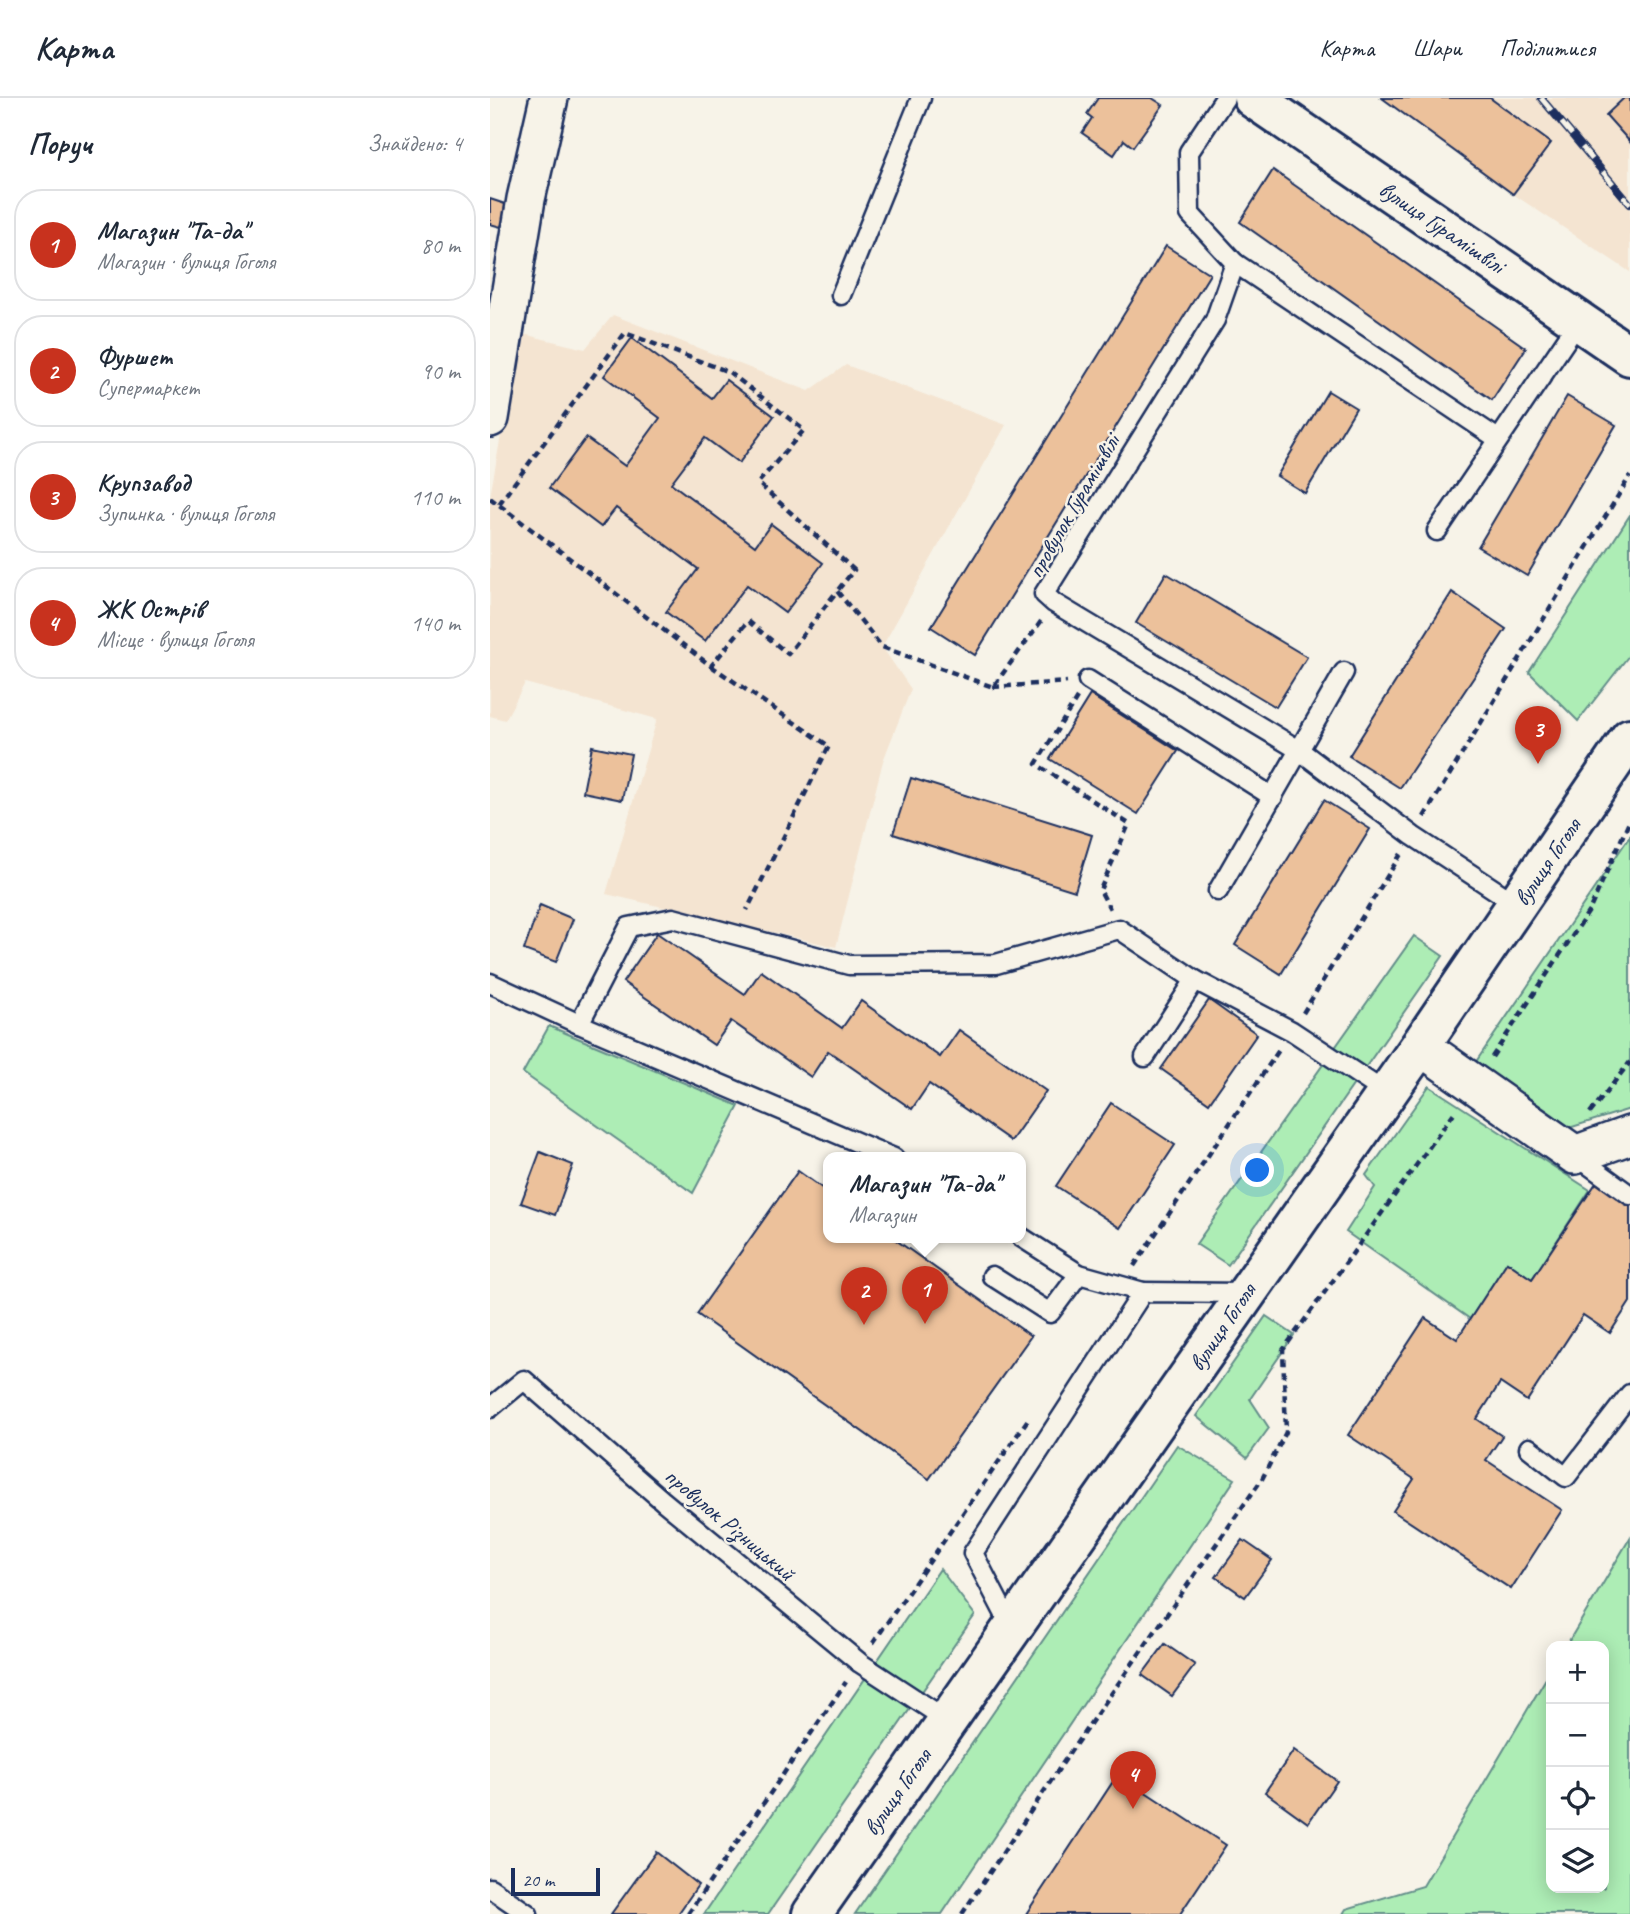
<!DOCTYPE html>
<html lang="uk">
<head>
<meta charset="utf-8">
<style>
	:root { --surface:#fff; --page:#f6f6f7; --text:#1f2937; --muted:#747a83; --line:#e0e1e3; --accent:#c8321e }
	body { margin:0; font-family:Caveat,sans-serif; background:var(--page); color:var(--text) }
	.controls { position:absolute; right:21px; bottom:21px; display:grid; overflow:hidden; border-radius:14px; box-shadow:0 4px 18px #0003 }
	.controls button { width:63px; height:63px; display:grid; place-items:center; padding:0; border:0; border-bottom:2px solid var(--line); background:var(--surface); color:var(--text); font:35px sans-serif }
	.scale { position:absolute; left:21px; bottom:18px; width:89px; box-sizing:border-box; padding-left:7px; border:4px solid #1b2f5e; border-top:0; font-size:19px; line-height:24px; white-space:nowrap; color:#1b2f5e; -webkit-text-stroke:5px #f7f3e8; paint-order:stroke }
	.you { position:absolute; left:768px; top:1073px; width:24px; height:24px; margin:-18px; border:5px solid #fff; border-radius:50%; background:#1a73e8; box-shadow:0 0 0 10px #1a73e833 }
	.badge { display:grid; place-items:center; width:46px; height:46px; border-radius:50%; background:var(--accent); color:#fff; font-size:23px; font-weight:700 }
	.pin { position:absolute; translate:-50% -58px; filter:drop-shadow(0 2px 4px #0008) }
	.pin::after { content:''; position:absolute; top:37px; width:24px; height:21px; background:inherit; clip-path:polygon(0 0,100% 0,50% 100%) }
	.popup { position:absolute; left:333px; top:1054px; width:203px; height:91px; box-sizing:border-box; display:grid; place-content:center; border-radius:14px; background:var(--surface); filter:drop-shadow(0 2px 5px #0005); font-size:23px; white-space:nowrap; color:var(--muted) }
	.popup b { font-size:26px; color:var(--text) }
	.popup::after { content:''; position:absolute; left:50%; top:100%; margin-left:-14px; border:14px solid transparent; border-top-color:var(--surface) }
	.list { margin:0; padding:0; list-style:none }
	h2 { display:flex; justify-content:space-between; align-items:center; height:91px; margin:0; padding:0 28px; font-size:30px }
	h2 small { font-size:23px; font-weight:400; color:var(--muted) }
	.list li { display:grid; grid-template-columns:46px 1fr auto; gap:21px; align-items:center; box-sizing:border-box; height:112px; margin:0 14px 14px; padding:0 14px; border:2px solid var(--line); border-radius:28px }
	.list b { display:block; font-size:26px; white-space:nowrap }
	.list p { margin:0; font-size:23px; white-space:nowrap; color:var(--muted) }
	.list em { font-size:23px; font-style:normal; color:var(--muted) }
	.icon { flex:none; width:38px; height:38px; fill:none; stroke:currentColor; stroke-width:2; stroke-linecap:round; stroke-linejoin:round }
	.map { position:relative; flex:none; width:1140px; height:1816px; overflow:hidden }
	header { display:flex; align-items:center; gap:42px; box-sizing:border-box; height:98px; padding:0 35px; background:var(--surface); border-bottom:2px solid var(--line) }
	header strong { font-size:33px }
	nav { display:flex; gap:38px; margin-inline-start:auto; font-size:24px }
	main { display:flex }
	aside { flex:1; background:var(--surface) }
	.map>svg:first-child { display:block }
	.built { fill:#f4e4d1 }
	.green { fill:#adedb5; stroke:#648e8a; stroke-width:2 }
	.building { fill:#ecc19b; stroke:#1b2f5e; stroke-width:2 }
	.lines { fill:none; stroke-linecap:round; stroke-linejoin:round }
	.lane-casing { stroke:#1b2f5e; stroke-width:23 }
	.street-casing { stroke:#1b2f5e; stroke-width:42 }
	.secondary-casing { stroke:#1b2f5e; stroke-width:44 }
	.path { stroke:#1b2f5e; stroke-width:4.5; stroke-dasharray:7 5; stroke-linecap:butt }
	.lane { stroke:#f7f3e8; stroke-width:18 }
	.street { stroke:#f7f3e8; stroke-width:37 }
	.secondary { stroke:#f7f3e8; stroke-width:38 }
	.rail-casing { stroke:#1b2f5e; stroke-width:8 }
	.rail { stroke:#f7f3e8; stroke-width:5; stroke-dasharray:16; stroke-linecap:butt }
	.labels { text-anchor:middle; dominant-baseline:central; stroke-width:5; stroke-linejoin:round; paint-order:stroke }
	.street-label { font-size:24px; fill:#1b2f5e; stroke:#f7f3e8 }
</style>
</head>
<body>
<header>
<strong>Карта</strong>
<nav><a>Карта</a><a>Шари</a><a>Поділитися</a></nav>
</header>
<main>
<aside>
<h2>Поруч<small>Знайдено: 4</small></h2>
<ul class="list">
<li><span class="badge">1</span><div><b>Магазин &quot;Та-да&quot;</b><p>Магазин · вулиця Гоголя</p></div><em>80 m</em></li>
<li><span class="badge">2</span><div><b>Фуршет</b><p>Супермаркет</p></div><em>90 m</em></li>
<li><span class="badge">3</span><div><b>Крупзавод</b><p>Зупинка · вулиця Гоголя</p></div><em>110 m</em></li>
<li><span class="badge">4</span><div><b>ЖК Острів</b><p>Місце · вулиця Гоголя</p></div><em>140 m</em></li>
</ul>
</aside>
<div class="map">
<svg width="1140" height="1816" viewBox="0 0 1140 1816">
	<rect width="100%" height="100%" fill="#f7f3e8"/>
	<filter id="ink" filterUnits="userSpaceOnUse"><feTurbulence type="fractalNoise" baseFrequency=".0143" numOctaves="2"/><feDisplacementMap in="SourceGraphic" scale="14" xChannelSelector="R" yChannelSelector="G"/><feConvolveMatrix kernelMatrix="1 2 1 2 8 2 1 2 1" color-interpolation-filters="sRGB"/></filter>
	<g filter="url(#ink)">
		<g class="built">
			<polygon points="1000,0 1140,0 1140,174 1023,96 1061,45"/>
			<polygon points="123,217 319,293 356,267 516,327 392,549 421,591 393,663 346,849 116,796 167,621 35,585 15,622 0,618 0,399 29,235 95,251"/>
		</g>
		<g class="green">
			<polygon points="1140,417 1140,556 1088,623 1039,574"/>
			<polygon points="1140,738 1140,1011 1063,1035 981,971"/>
			<polygon points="924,838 953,858 738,1167 706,1146"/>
			<polygon points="59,928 249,1008 203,1095 33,975"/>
			<polygon points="939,988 1100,1092 1042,1181 1017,1164 980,1221 856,1134 885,1089 876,1077"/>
			<polygon points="776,1218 804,1237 760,1301 779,1330 757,1360 706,1318"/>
			<polygon points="687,1347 745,1381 452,1816 365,1816"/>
			<polygon points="1140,1440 1140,1816 853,1816 856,1811 933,1788 1061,1572 1061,1790 1114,1790 1114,1548 1076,1548"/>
			<polygon points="450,1471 485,1517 278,1816 214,1816"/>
		</g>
		<g class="building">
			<polygon points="608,0 662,0 673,7 643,49 634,42 624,57 592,35 602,20 597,16"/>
			<polygon points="892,0 1000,0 1061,45 1023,96"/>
			<polygon points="1134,0 1140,0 1140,44 1116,17"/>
			<polygon points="783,72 1036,250 1002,302 750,124"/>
			<polygon points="0,101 18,107 11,129 0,126"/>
			<polygon points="676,148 720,176 485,557 441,529"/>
			<polygon points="142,240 222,300 236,282 284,318 249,365 215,340 181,385 265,448 281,426 333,465 295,515 257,487 215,543 176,514 208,471 126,410 111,429 59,390 96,340 135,368 170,320 114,278"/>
			<polygon points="838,293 866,310 815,395 787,378"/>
			<polygon points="1077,298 1126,327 1037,478 988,449"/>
			<polygon points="676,475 817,559 786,609 646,525"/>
			<polygon points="962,494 1016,531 910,690 859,658"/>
			<polygon points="600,597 688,653 648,716 560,661"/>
			<polygon points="102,648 141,656 132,702 93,694"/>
			<polygon points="421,680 602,737 585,793 403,736"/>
			<polygon points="834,702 880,731 791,876 745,847"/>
			<polygon points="50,807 83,821 66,864 34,852"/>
			<polygon points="167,835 255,896 271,873 352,930 371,903 450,959 469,932 556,993 521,1043 439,986 422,1011 338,953 321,979 241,923 224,947 133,884"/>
			<polygon points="719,902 767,936 719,1005 671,971"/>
			<polygon points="621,1005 685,1047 630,1130 566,1088"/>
			<polygon points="50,1054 83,1067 65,1117 31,1105"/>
			<polygon points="308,1073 339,1095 339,1140 403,1140 541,1238 439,1381 207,1216"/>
			<polygon points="1106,1085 1140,1108 1140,1204 1120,1235 1093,1217 1037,1303 1010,1285 987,1321 1012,1338 996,1362 1072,1412 1021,1491 903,1413 924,1381 858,1337 935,1220 967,1241 1017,1164 1042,1181"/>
			<polygon points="753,1442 782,1462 755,1499 726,1479"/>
			<polygon points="675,1546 705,1567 682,1598 652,1577"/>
			<polygon points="804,1652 847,1683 818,1725 775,1694"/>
			<polygon points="628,1676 736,1747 690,1816 536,1816"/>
			<polygon points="166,1754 208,1787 188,1816 121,1816"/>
		</g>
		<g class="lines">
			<g class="lane-casing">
				<g id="lane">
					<polyline points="735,0 699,54 700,116 745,165 725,222 554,496 564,505 809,652 923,738 1028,807"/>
					<polyline points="745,165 1008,341"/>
					<polyline points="351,197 431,0"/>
					<polyline points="947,433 1089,223"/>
					<polyline points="598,582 783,699"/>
					<polyline points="728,793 854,574"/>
					<polyline points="0,885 89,926 404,1060"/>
					<polyline points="89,926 139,829 183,820 359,867 506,866 629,831 705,882 802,933 896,995"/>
					<polyline points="655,959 705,882"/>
					<polyline points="1085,1057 1140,1097"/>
					<polyline points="531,1139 589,1176 653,1194"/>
					<polyline points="502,1178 560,1215 589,1176"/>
					<polyline points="0,1310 34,1282 173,1403 370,1565 457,1622"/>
					<polyline points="1039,1350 1076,1379 1140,1296"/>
					<polyline points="523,1532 483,1455 653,1194 755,1195"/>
					<polyline points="0,1790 38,1816"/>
				</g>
			</g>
			<g class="street-casing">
				<g id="street">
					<polyline points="0,320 36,101 59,0"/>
					<polyline points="930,948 1085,1057 1140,1037"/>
				</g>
			</g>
			<g class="secondary-casing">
				<g id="secondary">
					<polyline points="763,0 1140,258"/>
					<polyline points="322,1816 930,948 1140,640"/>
				</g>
			</g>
			<g class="path">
				<polyline points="0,400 221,568 258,523 298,556 347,493 392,549 503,589 552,522"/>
				<polyline points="9,406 135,235 239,274 314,332 268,385 364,472 347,493"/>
				<polyline points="221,568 339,648 257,812"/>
				<polyline points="503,589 577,584"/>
				<polyline points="587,600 546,666 639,726 610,792 620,811"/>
				<polyline points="934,719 1140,378"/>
				<polyline points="813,915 911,756"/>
				<polyline points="1002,959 1099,813 1140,722"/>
				<polyline points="1100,1015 1140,964"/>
				<polyline points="644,1168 789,952"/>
				<polyline points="383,1545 539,1320"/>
				<polyline points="198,1816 356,1584"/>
				<polyline points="472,1816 581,1653 772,1381 796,1334 793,1252 966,1012"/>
			</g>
			<use href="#lane" class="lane"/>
			<use href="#street" class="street"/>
			<use href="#secondary" class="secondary"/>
			<g class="rail-casing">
				<polyline id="rail" points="1051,0 1140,106"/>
			</g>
			<use href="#rail" class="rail"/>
		</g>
	</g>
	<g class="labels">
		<g class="street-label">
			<text transform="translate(952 129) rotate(34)">вулиця Гурамішвілі</text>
			<text transform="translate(583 408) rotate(-60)">провулок Гурамішвілі</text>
			<text transform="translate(1057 764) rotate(-56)">вулиця Гоголя</text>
			<text transform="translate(732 1229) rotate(-56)">вулиця Гоголя</text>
			<text transform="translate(240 1426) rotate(40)">провулок Різницький</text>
			<text transform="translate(407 1694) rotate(-55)">вулиця Гоголя</text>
		</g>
	</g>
</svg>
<div class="controls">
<button>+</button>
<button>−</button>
<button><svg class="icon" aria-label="locate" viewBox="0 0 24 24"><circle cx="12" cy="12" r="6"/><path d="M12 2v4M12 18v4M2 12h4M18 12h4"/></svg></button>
<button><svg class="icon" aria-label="layers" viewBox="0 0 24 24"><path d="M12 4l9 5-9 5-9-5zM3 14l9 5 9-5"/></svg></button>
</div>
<div class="scale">20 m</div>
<div class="you"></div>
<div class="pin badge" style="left:435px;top:1226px">1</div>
<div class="popup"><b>Магазин &quot;Та-да&quot;</b>Магазин</div>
<div class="pin badge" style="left:374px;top:1227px">2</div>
<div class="pin badge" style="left:1048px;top:666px">3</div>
<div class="pin badge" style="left:643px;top:1711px">4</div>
</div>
</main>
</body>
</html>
